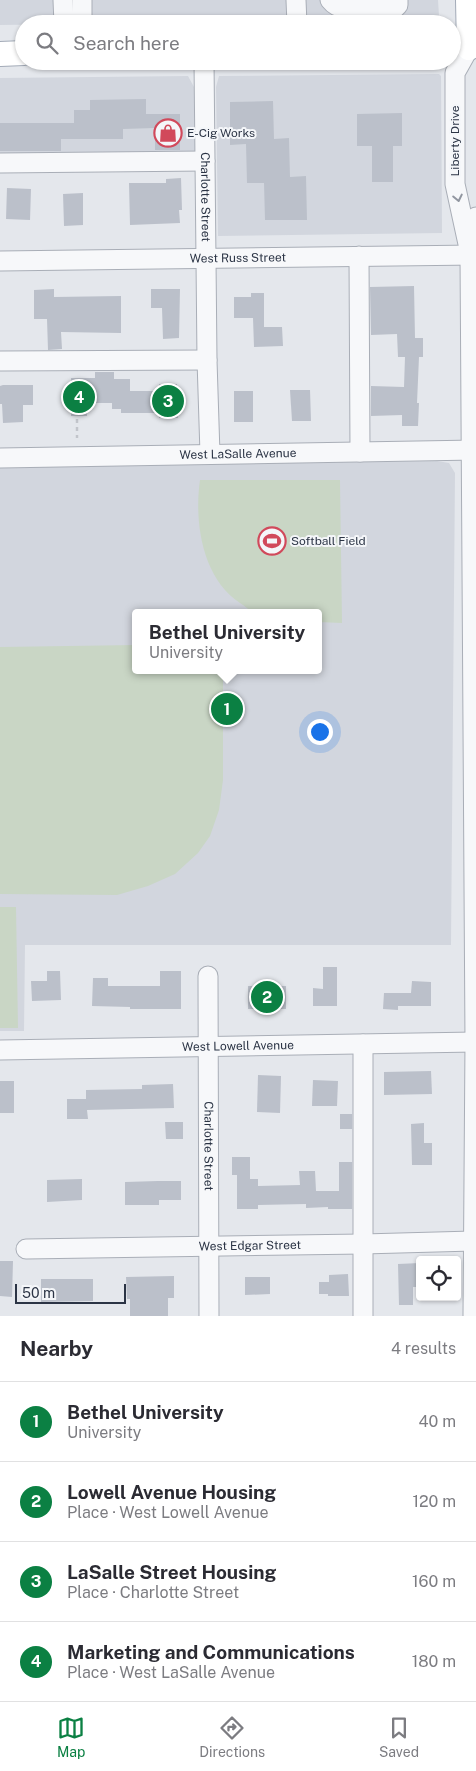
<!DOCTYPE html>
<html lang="en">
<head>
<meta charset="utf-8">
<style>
	:root { --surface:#fff; --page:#f7f7f7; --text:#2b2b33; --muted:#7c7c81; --line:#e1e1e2; --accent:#0b8043 }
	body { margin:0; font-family:"Public Sans",sans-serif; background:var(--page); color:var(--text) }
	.controls { position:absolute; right:15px; bottom:15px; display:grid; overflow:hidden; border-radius:5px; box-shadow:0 1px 4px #0004 }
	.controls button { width:45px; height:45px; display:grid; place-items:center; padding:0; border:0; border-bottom:1px solid var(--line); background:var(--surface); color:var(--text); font:25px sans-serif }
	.scale { position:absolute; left:15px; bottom:12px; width:111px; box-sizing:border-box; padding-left:5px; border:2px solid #2b3445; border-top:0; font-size:14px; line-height:18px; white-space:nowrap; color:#2b3445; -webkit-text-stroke:4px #f4f6f9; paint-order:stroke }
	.you { position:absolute; left:319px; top:731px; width:18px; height:18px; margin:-12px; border:4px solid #fff; border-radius:50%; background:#1a73e8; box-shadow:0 0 0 8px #1a73e833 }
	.badge { display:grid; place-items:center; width:32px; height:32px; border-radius:50%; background:var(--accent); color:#fff; font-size:16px; font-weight:700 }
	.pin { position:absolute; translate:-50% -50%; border:2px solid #fff; box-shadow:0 1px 5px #0006 }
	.popup { position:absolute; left:132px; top:609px; width:190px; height:65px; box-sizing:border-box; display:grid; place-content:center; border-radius:5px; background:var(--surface); filter:drop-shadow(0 1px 4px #0005); font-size:16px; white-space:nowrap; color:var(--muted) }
	.popup b { font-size:19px; color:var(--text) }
	.popup::after { content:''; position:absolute; left:50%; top:100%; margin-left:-10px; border:10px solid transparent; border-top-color:var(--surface) }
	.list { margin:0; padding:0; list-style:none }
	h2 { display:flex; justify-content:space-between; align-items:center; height:65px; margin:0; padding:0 20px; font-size:21px }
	h2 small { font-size:16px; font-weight:400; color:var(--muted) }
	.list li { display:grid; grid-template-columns:32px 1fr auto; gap:15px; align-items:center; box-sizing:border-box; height:80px; padding:0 20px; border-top:1px solid var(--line) }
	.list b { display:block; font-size:19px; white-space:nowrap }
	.list p { margin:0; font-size:16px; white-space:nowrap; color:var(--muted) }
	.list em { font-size:16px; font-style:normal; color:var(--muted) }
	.icon { flex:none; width:28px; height:28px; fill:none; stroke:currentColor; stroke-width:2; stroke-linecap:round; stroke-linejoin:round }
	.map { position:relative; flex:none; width:476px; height:1316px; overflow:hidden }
	.search { position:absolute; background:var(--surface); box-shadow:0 1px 4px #0004; left:15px; right:15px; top:15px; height:55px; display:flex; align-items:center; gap:12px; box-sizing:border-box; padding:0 18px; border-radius:28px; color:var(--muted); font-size:19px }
	.sheet { height:385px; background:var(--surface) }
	nav { display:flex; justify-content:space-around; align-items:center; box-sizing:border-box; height:70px; border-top:1px solid var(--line); background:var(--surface); font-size:14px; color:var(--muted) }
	nav a { display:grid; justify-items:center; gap:2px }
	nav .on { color:var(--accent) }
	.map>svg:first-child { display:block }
	.built { fill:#d2d6de; fill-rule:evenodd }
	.green { fill:#c9d6c5 }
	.building { fill:#bbc0ca }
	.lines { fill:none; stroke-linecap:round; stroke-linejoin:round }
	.minor-casing { stroke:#a9aeb7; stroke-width:21 }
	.major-casing { stroke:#a3abb8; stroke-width:26 }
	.path { stroke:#c2c5cb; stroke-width:2.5; stroke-dasharray:4 4; stroke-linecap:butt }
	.minor { stroke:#f7f8fa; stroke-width:19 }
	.major { stroke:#fff; stroke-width:24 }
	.oneway { stroke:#9196a0 }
	.labels { text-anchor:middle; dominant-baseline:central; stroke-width:4; stroke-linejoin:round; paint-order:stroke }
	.poi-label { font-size:12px; fill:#2b3445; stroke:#f4f6f9; text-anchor:start }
	.street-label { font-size:12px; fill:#2b3445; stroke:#f4f6f9 }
</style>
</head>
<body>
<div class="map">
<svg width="476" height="1316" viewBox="0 0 476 1316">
	<rect width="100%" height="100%" fill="#e4e7ec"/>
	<g class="built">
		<polygon points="0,0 438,0 439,16 435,19 0,25"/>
		<polygon points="439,74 441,76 442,233 218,236 216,87 219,76"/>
		<polygon points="188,76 194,87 195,155 0,157 0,78"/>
		<path d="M437 461 449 463 455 473 451 945H25L24 1031H0V467ZM136 613H318V670H136Z"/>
	</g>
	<g class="green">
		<path d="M200 480H340L342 623 318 622V613C301 613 273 615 256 613 250 611 245 606 240 603 202 578 194 522 200 480Z"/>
		<polygon points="136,645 136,670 223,670 223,780 219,810 210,836 198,853 175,874 148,886 117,895 0,894 0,647"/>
		<polygon points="0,907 16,907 18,1028 0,1028"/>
	</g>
	<g class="building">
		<polygon points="146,99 146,114 180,114 180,150 155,150 155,128 123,129 123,139 61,139 61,151 0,151 0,123 74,123 74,110 90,110 90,100"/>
		<polygon points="273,101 274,139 289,138 290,177 306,176 307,220 265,220 264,183 247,183 246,144 230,145 230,102"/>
		<polygon points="402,113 402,146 393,146 393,182 372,182 372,146 357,146 357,114"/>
		<polygon points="181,178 182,210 179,210 180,223 130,225 129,183 166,183 166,179"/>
		<polygon points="7,188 31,189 30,220 6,219"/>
		<polygon points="83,193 83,225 64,226 63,194"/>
		<polygon points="414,286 415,338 423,338 423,357 419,357 417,403 419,403 418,426 402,426 402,415 371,416 371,386 404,387 405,357 398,357 397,334 371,335 370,287"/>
		<polygon points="54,289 54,297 121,296 121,333 61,332 62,349 48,350 47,319 34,319 34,290"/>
		<polygon points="151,289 180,289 179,338 163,339 162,308 151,308"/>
		<polygon points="251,293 264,293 264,327 282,327 283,346 254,347 253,318 234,318 234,297 251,297"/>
		<polygon points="95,372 114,372 114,379 130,379 130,391 159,391 159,384 177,384 178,418 159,418 159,413 121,413 121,409 112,409 112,403 87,403 87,416 71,416 71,378 95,378"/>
		<polygon points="3,385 33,385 33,405 23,405 23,422 3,423 2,404 0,404 0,386"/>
		<polygon points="290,390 310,390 311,421 292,421"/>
		<rect x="234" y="391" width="19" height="31"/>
		<polygon points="323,967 337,967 337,1006 313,1006 313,988 323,989"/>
		<polygon points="47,971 60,971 61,1000 32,1001 31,981 47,981"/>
		<polygon points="160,971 181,971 181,1009 130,1009 130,1007 92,1006 93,978 108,978 108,986 160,986"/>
		<polygon points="412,981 431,982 431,1006 398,1006 398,1010 383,1009 384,993 411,993"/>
		<rect x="248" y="986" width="38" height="23"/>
		<polygon points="431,1071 432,1094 384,1095 384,1072"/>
		<polygon points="258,1075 281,1076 280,1113 257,1112"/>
		<polygon points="313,1080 338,1081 337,1106 312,1106"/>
		<rect x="0" y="1081" width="14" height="32"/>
		<polygon points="173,1084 174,1108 87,1110 88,1119 67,1119 67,1099 86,1099 86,1090 142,1089 142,1085"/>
		<rect x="340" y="1114" width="12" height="15"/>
		<polygon points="165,1122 183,1122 183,1139 166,1139"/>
		<polygon points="424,1123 424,1143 432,1143 432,1165 412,1165 411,1124"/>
		<polygon points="232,1157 250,1157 250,1179 258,1179 258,1186 300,1185 299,1171 315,1171 316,1191 339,1191 339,1162 352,1162 352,1209 328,1209 328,1207 306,1208 306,1204 258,1205 258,1209 237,1209 237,1175 232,1175"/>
		<polygon points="82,1179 82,1200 47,1202 47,1180"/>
		<polygon points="158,1181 181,1181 181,1200 159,1200 159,1205 125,1205 125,1182"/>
		<polygon points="0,1261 13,1261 12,1297 0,1296"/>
		<polygon points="420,1263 420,1287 413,1287 413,1305 399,1305 398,1264"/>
		<polygon points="348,1274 349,1296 328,1296 328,1294 319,1294 319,1282 329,1282 329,1275"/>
		<polygon points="174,1276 174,1298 168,1298 168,1316 130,1316 130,1299 127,1299 126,1277"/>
		<polygon points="245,1277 270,1277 270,1294 245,1295"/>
		<polygon points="41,1279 93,1279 93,1301 41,1302"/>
	</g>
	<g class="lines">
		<g class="minor-casing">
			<g id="minor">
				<polyline points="63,0 64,24"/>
				<polyline points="82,0 82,24"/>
				<polyline points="296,0 297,24"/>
				<path d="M330 0C338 10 350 10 361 5L363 0"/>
				<polyline points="357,7 365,8 395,8 398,5 398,0"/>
				<path id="s1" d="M204 61 207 360 210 454"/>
				<polyline points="0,163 205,161"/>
				<polyline points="468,244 455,184 455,73 469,48"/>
				<polyline points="359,256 360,452"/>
				<path id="s2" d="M0 261 476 255"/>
				<polyline points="0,361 207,360"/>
				<path id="s3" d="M0 458 476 450"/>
				<path id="s4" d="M208 976 209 1316"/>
				<path id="s5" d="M0 1050 475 1042"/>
				<path id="s6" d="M26 1249 363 1244 473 1241"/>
				<polyline points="363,1316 363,1044"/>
				<polyline points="473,1316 475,1042 470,255 476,217"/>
			</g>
		</g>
		<g class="major-casing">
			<g id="major">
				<polyline points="468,0 469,48"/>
				<polyline points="0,54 24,53"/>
			</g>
		</g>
		<polyline class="path" points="77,419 77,438"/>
		<use href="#minor" class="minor"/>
		<use href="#major" class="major"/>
	</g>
	<defs><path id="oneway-chevron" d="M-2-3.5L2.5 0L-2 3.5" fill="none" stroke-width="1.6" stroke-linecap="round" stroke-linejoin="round" transform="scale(1.25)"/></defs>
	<use class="oneway" href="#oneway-chevron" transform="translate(458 198) rotate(78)"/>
	<defs>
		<g id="shop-ring" transform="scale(1.4375)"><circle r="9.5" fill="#f4f6f9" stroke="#d1495b" stroke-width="1.5"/><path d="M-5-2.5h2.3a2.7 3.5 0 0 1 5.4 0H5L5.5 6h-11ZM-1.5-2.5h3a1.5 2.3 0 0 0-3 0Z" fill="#d1495b"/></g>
		<g id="stadium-ring" transform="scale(1.4375)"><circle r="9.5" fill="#f4f6f9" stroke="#d1495b" stroke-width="1.5"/><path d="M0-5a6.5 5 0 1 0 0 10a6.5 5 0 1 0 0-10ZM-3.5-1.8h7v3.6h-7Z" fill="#d1495b"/></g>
	</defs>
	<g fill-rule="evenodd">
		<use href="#shop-ring" x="168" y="133"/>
		<use href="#stadium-ring" x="272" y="541"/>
	</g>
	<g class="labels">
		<g class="poi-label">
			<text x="187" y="133">E-Cig Works</text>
			<text x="291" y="541">Softball Field</text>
		</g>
		<g class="street-label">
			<text transform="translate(455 141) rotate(-90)">Liberty Drive</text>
			<text stroke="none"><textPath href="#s1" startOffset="136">Charlotte Street</textPath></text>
			<text stroke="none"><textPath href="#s2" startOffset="238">West Russ Street</textPath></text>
			<text stroke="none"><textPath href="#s3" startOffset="238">West LaSalle Avenue</textPath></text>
			<text stroke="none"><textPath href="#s5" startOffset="238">West Lowell Avenue</textPath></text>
			<text stroke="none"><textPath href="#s4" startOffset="170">Charlotte Street</textPath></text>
			<text stroke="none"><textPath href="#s6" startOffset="224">West Edgar Street</textPath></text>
		</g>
	</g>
</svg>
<div class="controls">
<button><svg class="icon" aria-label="locate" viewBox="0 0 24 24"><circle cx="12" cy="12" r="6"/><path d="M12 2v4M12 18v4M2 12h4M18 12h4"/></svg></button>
</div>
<div class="scale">50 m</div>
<div class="you"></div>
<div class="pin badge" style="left:227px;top:709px">1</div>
<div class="popup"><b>Bethel University</b>University</div>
<div class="pin badge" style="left:267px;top:997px">2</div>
<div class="pin badge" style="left:168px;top:401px">3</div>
<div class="pin badge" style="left:79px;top:397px">4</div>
<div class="search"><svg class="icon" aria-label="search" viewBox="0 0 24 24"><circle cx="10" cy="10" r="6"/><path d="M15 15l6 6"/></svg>Search here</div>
</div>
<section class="sheet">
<h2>Nearby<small>4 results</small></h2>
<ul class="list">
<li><span class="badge">1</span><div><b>Bethel University</b><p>University</p></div><em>40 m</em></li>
<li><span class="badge">2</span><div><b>Lowell Avenue Housing</b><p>Place · West Lowell Avenue</p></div><em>120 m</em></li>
<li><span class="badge">3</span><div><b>LaSalle Street Housing</b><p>Place · Charlotte Street</p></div><em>160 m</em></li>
<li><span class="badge">4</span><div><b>Marketing and Communications</b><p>Place · West LaSalle Avenue</p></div><em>180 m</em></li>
</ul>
</section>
<nav>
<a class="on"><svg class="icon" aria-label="map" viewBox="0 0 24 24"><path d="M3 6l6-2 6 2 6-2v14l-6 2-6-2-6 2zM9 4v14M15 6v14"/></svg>Map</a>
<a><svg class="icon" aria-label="directions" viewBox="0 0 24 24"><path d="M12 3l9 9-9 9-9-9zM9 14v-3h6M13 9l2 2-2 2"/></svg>Directions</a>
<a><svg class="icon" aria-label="saved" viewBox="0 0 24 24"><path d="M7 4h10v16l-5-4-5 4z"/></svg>Saved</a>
</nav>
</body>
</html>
